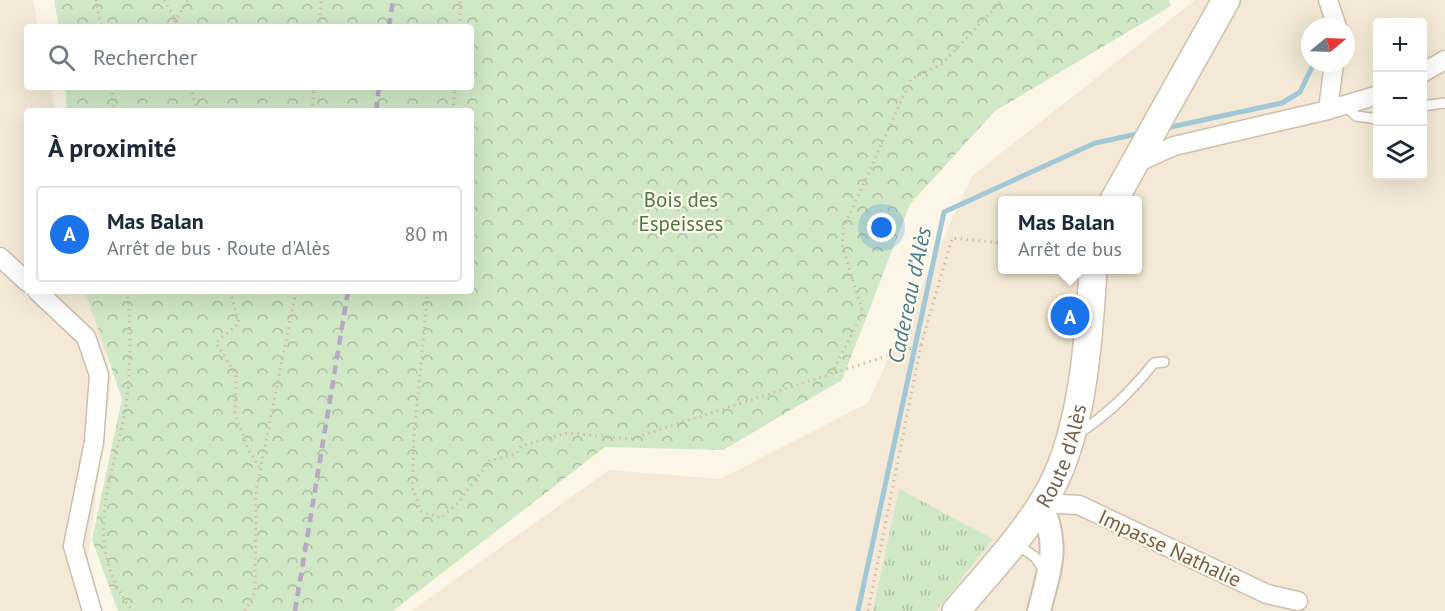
<!DOCTYPE html>
<html lang="fr">
<head>
<meta charset="utf-8">
<style>
	:root { --surface:#fff; --page:#f6f6f7; --text:#1f2937; --muted:#747a83; --line:#e0e1e3; --accent:#1a73e8 }
	body { margin:0; font-family:"PT Sans",sans-serif; background:var(--page); color:var(--text) }
	.controls { position:absolute; right:18px; top:18px; display:grid; overflow:hidden; border-radius:6px; box-shadow:0 6px 24px #0002 }
	.controls button { width:54px; height:54px; display:grid; place-items:center; padding:0; border:0; border-bottom:2px solid var(--line); background:var(--surface); color:var(--text); font:30px sans-serif }
	.compass { position:absolute; left:1301px; top:18px; width:54px; height:54px; border-radius:50%; background:var(--surface); box-shadow:0 6px 24px #0002; rotate:71deg }
	.you { position:absolute; left:882px; top:228px; width:21px; height:21px; margin:-15px; border:4px solid #fff; border-radius:50%; background:#1a73e8; box-shadow:0 0 0 9px #1a73e833 }
	.badge { display:grid; place-items:center; width:39px; height:39px; border-radius:50%; background:var(--accent); color:#fff; font-size:20px; font-weight:700 }
	.pin { position:absolute; translate:-50% -50%; border:3px solid #fff; box-shadow:0 2px 6px #0006 }
	.popup { position:absolute; left:998px; top:196px; width:144px; height:78px; box-sizing:border-box; display:grid; place-content:center; border-radius:6px; background:var(--surface); filter:drop-shadow(0 2px 4px #0005); font-size:20px; white-space:nowrap; color:var(--muted) }
	.popup b { font-size:22px; color:var(--text) }
	.popup::after { content:''; position:absolute; left:50%; top:100%; margin-left:-12px; border:12px solid transparent; border-top-color:var(--surface) }
	.list { margin:0; padding:0; list-style:none }
	h2 { display:flex; justify-content:space-between; align-items:center; height:78px; margin:0; padding:0 24px; font-size:26px }
	h2 small { font-size:20px; font-weight:400; color:var(--muted) }
	.list li { display:grid; grid-template-columns:39px 1fr auto; gap:18px; align-items:center; box-sizing:border-box; height:96px; margin:0 12px 12px; padding:0 12px; border:2px solid var(--line); border-radius:6px }
	.list b { display:block; font-size:22px; white-space:nowrap }
	.list p { margin:0; font-size:20px; white-space:nowrap; color:var(--muted) }
	.list em { font-size:20px; font-style:normal; color:var(--muted) }
	.icon { flex:none; width:33px; height:33px; fill:none; stroke:currentColor; stroke-width:2; stroke-linecap:round; stroke-linejoin:round }
	.map { position:relative; flex:none; width:1445px; height:611px; overflow:hidden }
	.search { position:absolute; background:var(--surface); box-shadow:0 6px 24px #0002; left:24px; top:24px; width:450px; height:66px; display:flex; align-items:center; gap:15px; box-sizing:border-box; padding:0 21px; border-radius:6px; color:var(--muted); font-size:22px }
	.panel { position:absolute; background:var(--surface); box-shadow:0 6px 24px #0002; left:24px; top:108px; width:450px; height:186px; border-radius:6px }
	.map>svg:first-child { display:block }
	.residential { fill:#f3e9d6; fill-rule:evenodd }
	.grass { fill:url(#grass-tufts) }
	.forest { fill:url(#forest-crowns) }
	.lines { fill:none; stroke-linecap:round; stroke-linejoin:round }
	.stream { stroke:#a3c8d5; stroke-width:5 }
	.service-casing { stroke:#cdbfae; stroke-width:12 }
	.minor-casing { stroke:#cdbfae; stroke-width:21 }
	.tertiary-casing { stroke:#cdbfae; stroke-width:26 }
	.secondary-casing { stroke:#cfc0ab; stroke-width:30 }
	.path { stroke:#d4bca3; stroke-width:3; stroke-dasharray:1.5 4.5; stroke-linecap:butt }
	.service { stroke:#fff; stroke-width:9 }
	.minor { stroke:#fff; stroke-width:18 }
	.tertiary { stroke:#fff; stroke-width:22 }
	.secondary { stroke:#fff; stroke-width:27 }
	.rail { stroke:#baa6c5; stroke-width:4.5; stroke-dasharray:9 6; stroke-linecap:butt }
	.labels { text-anchor:middle; dominant-baseline:central; stroke-width:4.5; stroke-linejoin:round; paint-order:stroke }
	.park-label { font-size:21px; fill:#4e7945; stroke:#fefaee }
	.street-label { font-size:21px; fill:#745f4d; stroke:#fefaee }
	.water-label { font-size:22px; font-style:italic; fill:#4b7a8d; stroke:#fefaee }
</style>
</head>
<body>
<div class="map">
<svg width="1445" height="611" viewBox="0 0 1445 611">
	<defs>
		<pattern id="grass-tufts" width="24" height="20" patternUnits="userSpaceOnUse" patternTransform="scale(1.5)"><rect width="24" height="20" fill="#d0e8c6"/><path d="M3 7l-1-3M5 7V3M7 7l1-3M15 17l-1-3M17 17v-4M19 17l1-3" fill="none" stroke="#adbfa3"/></pattern>
		<pattern id="forest-crowns" width="20" height="18" patternUnits="userSpaceOnUse" patternTransform="scale(1.5)"><rect width="20" height="18" fill="#d0e8c6"/><path d="M2 6a3 3 0 1 1 6 0M12 15a3 3 0 1 1 6 0" fill="none" stroke="#adbfa3"/></pattern>
	</defs>
	<rect width="100%" height="100%" fill="#fbf6e8"/>
	<g class="residential">
		<polygon points="0,0 33,0 38,27 27,27 27,87 51,87 56,111 27,111 27,291 93,291 111,378 81,611 0,611"/>
		<path d="M1195 0H1445V611H411L609 470 720 479 868 403 972 176ZM1378 22H1422V176H1378ZM1310 27H1346V63H1310ZM1002 200H1138V270H1002Z"/>
	</g>
	<polygon class="grass" points="899,489 993,539 936,611 873,611"/>
	<polygon class="forest" points="54,0 1169,0 1171,6 995,111 910,204 842,380 723,450 605,447 393,611 118,611 92,540 122,399 85,291 471,291 471,111 67,111 65,87 471,87 471,27 59,27"/>
	<g class="lines">
		<g class="stream">
			<polyline points="1166,128 1282,103 1300,92 1314,63"/>
			<polyline points="858,611 944,212 1095,143 1142,133"/>
		</g>
		<g class="service-casing">
			<g id="service">
				<polyline points="1346,106 1356,116 1378,119"/>
				<polyline points="1422,106 1445,103"/>
				<path d="M1077 434C1108 415 1131 391 1154 363L1164 362"/>
				<polyline points="1015,550 1022,548 1035,557 1045,572"/>
			</g>
		</g>
		<g class="minor-casing">
			<g id="minor">
				<polyline points="1328,0 1337,27"/>
				<polyline points="1422,73 1445,60"/>
				<polyline points="1328,110 1334,63"/>
				<polyline points="1134,164 1174,146 1328,110 1378,95"/>
				<polyline points="0,257 27,282"/>
				<polyline points="37,291 86,337 99,375 94,442 73,546 92,611"/>
				<polyline points="1041,503 1079,505 1267,594 1298,601"/>
			</g>
		</g>
		<g class="tertiary-casing">
			<path id="tertiary" d="M1039 611C1050 567 1060 548 1041 503"/>
		</g>
		<g class="secondary-casing">
			<g id="secondary">
				<polyline points="1114,200 1226,0"/>
				<path id="s1" d="M956 611C987 574 1029 530 1051 488 1083 428 1089 337 1093 270"/>
			</g>
		</g>
		<g class="path">
			<polyline points="96,0 101,27"/>
			<polyline points="164,0 180,27"/>
			<polyline points="171,27 188,0"/>
			<polyline points="319,27 321,0"/>
			<polyline points="460,27 460,0"/>
			<polyline points="112,87 113,111"/>
			<polyline points="190,87 198,111"/>
			<polyline points="312,111 314,87"/>
			<polyline points="453,111 455,87"/>
			<path d="M127 291C131 325 131 371 126 406 117 464 88 523 114 580 120 592 124 602 134 611"/>
			<polyline points="230,291 239,323 216,343 236,375 235,413 248,449 259,467"/>
			<polyline points="428,291 414,435 412,487 421,511 441,518 458,503 489,461 516,454 521,446 567,433 631,439 831,374"/>
			<polyline points="921,345 952,238 1002,243"/>
			<polyline points="245,611 255,592 256,491 296,291"/>
			<polyline points="868,611 921,345 831,374 863,313 842,245 844,227 911,79 942,64 1002,0"/>
		</g>
		<use href="#service" class="service"/>
		<use href="#minor" class="minor"/>
		<use href="#tertiary" class="tertiary"/>
		<use href="#secondary" class="secondary"/>
		<g class="rail">
			<polyline points="389,27 393,0"/>
			<polyline points="376,111 379,87"/>
			<polyline points="295,611 348,291"/>
		</g>
	</g>
	<g class="labels">
		<g class="park-label">
			<text x="681" y="199">Bois des<tspan x="681" dy="24">Espeisses</tspan></text>
		</g>
		<g class="street-label">
			<text stroke="none"><textPath href="#s1" startOffset="190">Route d'Alès</textPath></text>
			<text transform="translate(1170 548) rotate(25)">Impasse Nathalie</text>
		</g>
		<g class="water-label">
			<text transform="translate(909 295) rotate(-78)">Cadereau d'Alès</text>
		</g>
	</g>
</svg>
<div class="controls">
<button>+</button>
<button>−</button>
<button><svg class="icon" aria-label="layers" viewBox="0 0 24 24"><path d="M12 4l9 5-9 5-9-5zM3 14l9 5 9-5"/></svg></button>
</div>
<svg class="compass" viewBox="-18 -18 36 36"><path d="M0-13l5 13h-10z" fill="#e53935"/><path d="M0 13l5-13h-10z" fill="#747a83"/></svg>
<div class="you"></div>
<div class="pin badge" style="left:1070px;top:316px">A</div>
<div class="popup"><b>Mas Balan</b>Arrêt de bus</div>
<div class="search"><svg class="icon" aria-label="search" viewBox="0 0 24 24"><circle cx="10" cy="10" r="6"/><path d="M15 15l6 6"/></svg>Rechercher</div>
<section class="panel">
<h2>À proximité<small></small></h2>
<ul class="list">
<li><span class="badge">A</span><div><b>Mas Balan</b><p>Arrêt de bus · Route d'Alès</p></div><em>80 m</em></li>
</ul>
</section>
</div>
</body>
</html>
